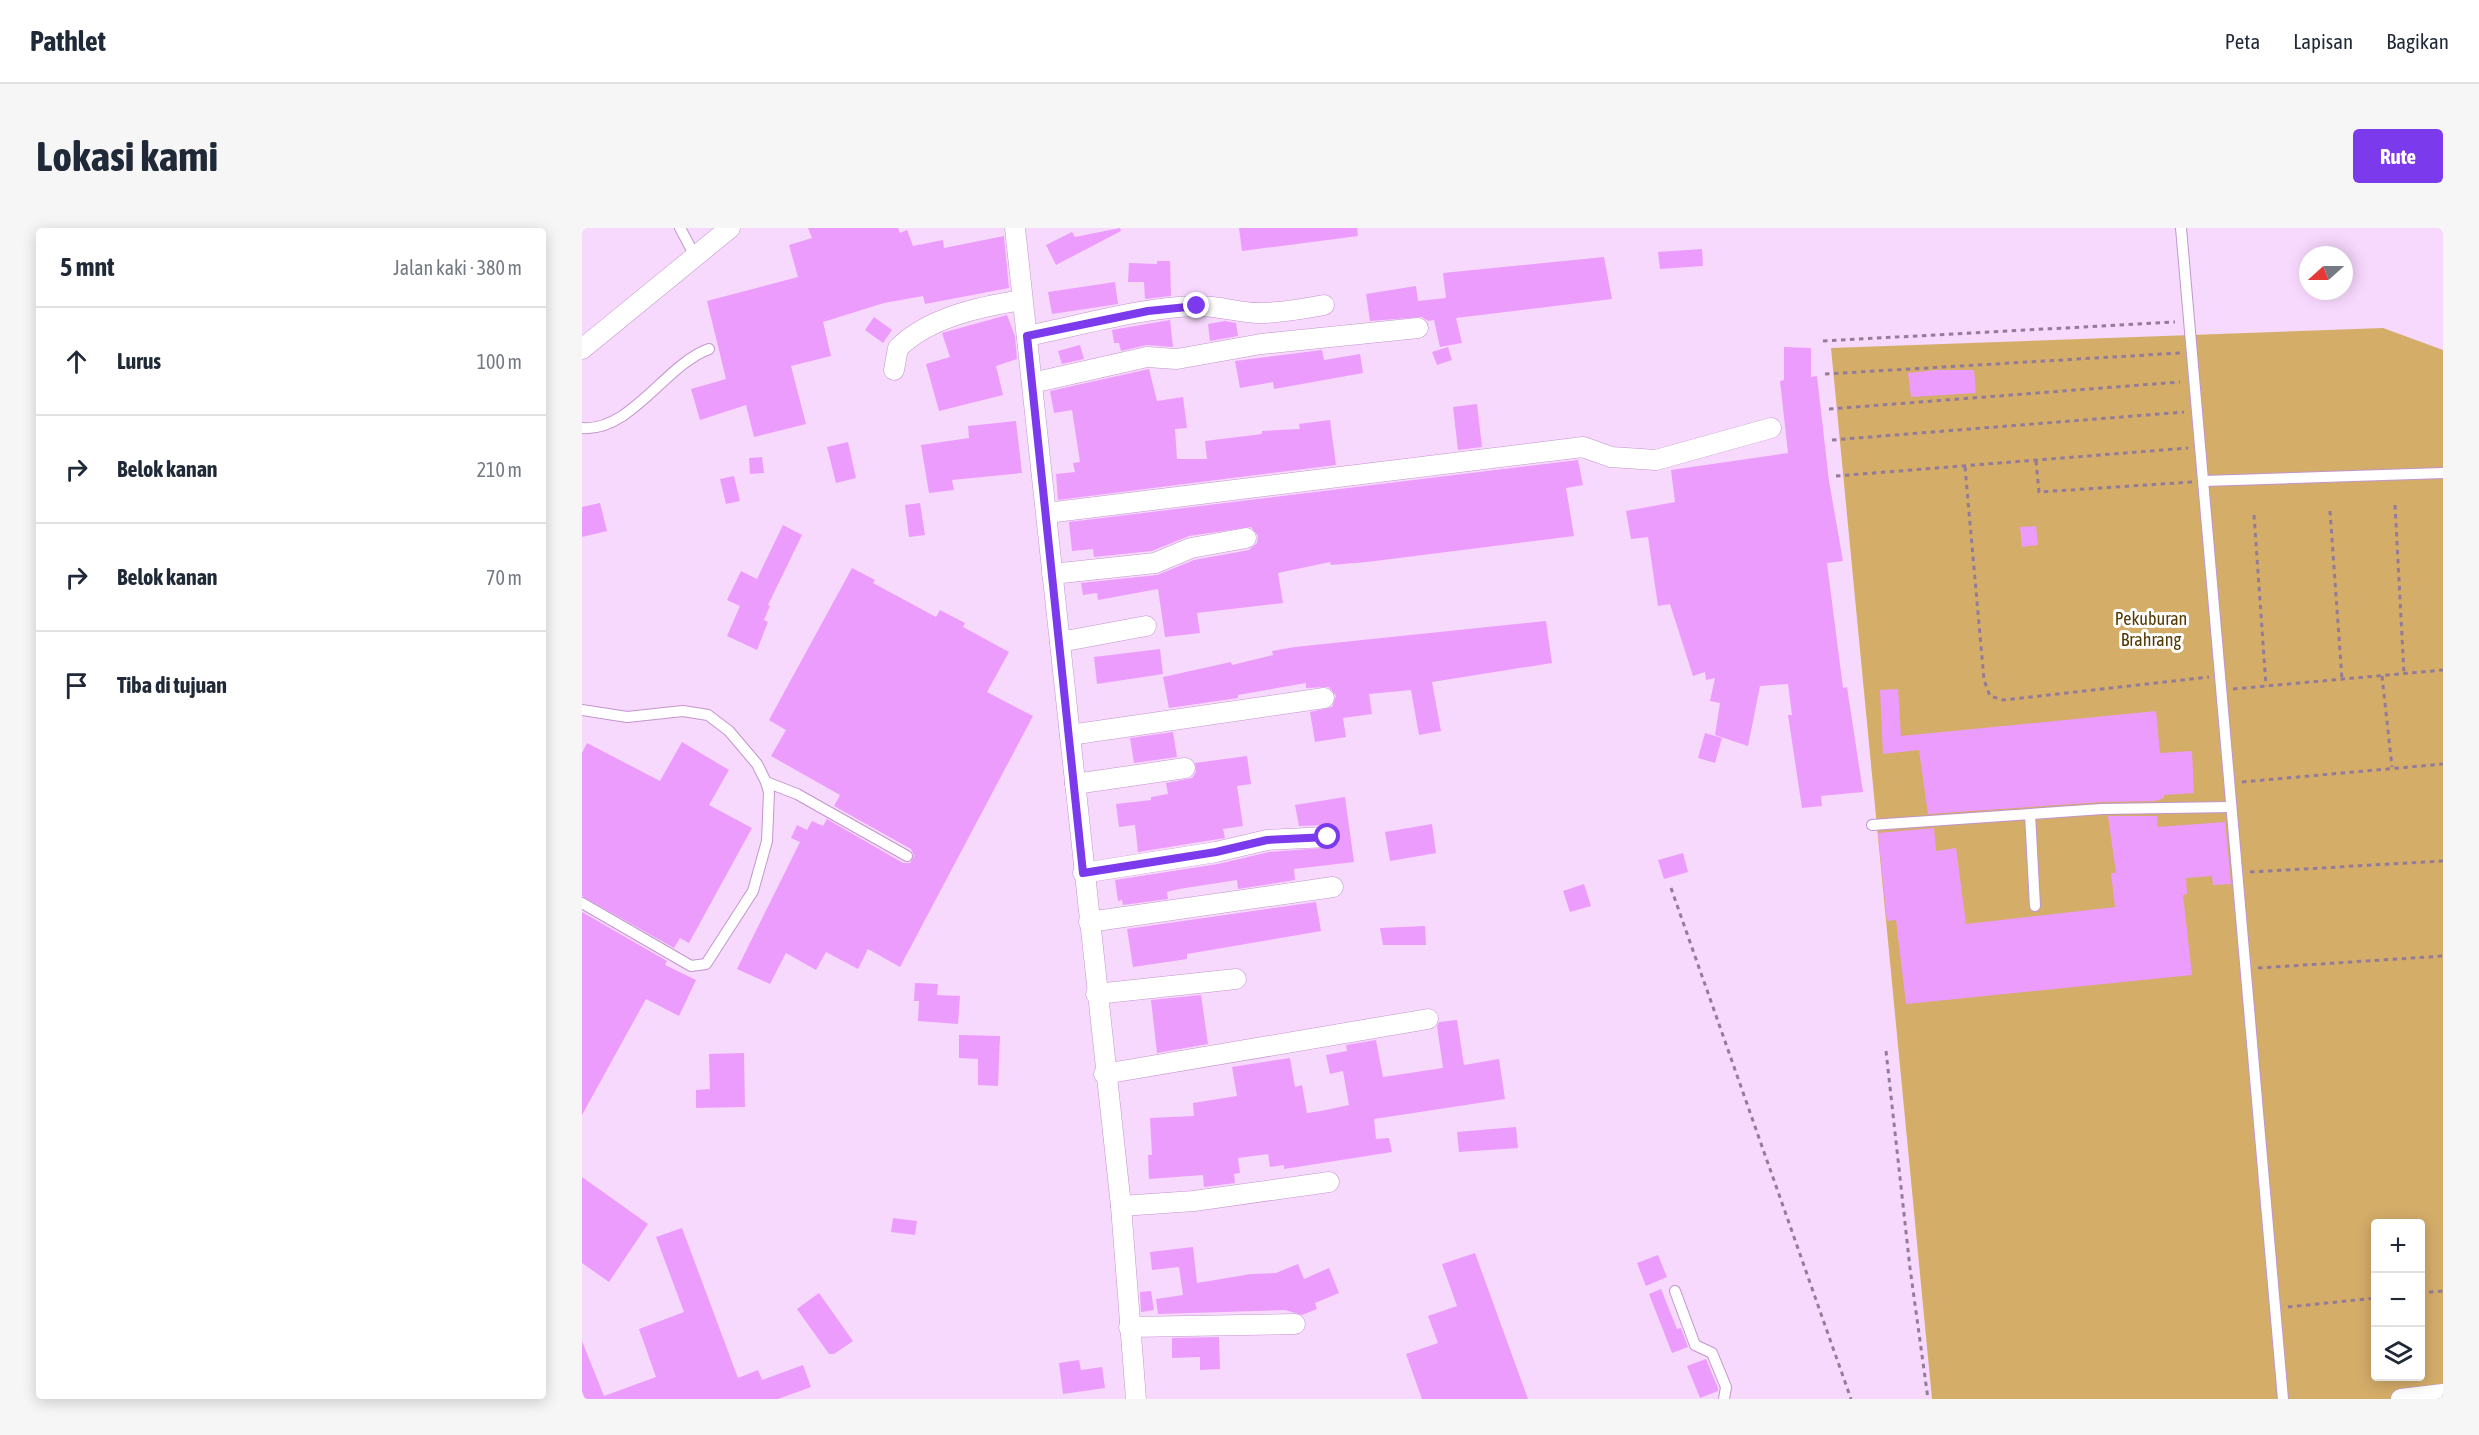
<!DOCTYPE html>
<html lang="id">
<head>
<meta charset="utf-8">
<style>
	:root { --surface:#fff; --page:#f6f6f7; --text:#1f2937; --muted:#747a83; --line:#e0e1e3; --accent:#7c3aed }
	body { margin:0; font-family:"Asap Condensed",sans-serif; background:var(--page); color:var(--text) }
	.controls { position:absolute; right:18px; bottom:18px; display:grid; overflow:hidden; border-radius:6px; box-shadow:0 3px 15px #0003 }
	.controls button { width:54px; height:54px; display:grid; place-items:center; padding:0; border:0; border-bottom:2px solid var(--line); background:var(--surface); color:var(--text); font:30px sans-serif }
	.compass { position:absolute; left:1717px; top:18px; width:54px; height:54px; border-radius:50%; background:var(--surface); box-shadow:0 3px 15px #0003; rotate:249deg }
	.stop { position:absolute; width:18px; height:18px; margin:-14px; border:4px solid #7c3aed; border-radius:50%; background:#fff }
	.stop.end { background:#7c3aed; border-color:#fff; box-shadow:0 2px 6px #0008 }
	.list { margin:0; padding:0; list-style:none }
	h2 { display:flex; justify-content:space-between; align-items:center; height:78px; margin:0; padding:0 24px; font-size:26px }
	h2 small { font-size:20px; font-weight:400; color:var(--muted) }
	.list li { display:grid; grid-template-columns:39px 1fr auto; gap:18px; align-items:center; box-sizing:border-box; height:108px; padding:0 24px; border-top:2px solid var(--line) }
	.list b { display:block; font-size:22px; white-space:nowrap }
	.list em { font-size:20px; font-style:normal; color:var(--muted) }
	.icon { flex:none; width:33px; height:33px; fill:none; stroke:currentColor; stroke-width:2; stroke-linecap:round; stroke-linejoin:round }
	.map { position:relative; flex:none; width:1861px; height:1171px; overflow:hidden; border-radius:6px }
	header { display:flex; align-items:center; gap:36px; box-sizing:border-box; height:84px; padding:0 30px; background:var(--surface); border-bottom:2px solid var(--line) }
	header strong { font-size:28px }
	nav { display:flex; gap:33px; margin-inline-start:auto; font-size:21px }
	.intro { display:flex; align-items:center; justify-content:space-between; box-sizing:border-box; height:144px; padding:0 36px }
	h1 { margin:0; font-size:42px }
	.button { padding:15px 27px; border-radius:6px; background:var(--accent); color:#fff; font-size:21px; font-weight:700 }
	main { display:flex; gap:36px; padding:0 36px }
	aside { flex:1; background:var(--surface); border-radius:6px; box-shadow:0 3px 15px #0003 }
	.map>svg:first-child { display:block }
	.green { fill:#d4ad69; fill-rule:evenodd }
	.building { fill:#ec9cfd }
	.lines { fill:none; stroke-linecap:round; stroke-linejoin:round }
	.lane-casing { stroke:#c395cd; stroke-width:12 }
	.street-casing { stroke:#c395cd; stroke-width:21 }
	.path { stroke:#947c99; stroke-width:3; stroke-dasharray:4.5 4.5; stroke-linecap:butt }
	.lane { stroke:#fff; stroke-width:10 }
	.street { stroke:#fff; stroke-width:20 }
	.route { stroke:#7c3aed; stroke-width:8 }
	.labels { text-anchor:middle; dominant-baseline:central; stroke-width:6; stroke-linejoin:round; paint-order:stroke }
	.park-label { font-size:18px; fill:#533a03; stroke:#fff }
</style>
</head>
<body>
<header>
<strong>Pathlet</strong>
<nav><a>Peta</a><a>Lapisan</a><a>Bagikan</a></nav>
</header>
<div class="intro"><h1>Lokasi kami</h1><a class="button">Rute</a></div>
<main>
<aside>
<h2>5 mnt<small>Jalan kaki · 380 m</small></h2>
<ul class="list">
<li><svg class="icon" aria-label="ahead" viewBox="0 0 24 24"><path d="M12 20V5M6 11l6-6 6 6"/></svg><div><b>Lurus</b></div><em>100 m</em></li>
<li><svg class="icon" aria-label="right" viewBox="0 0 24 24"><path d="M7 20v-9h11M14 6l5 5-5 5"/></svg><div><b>Belok kanan</b></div><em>210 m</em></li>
<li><svg class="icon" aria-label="right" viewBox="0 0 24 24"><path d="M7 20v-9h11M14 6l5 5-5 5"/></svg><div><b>Belok kanan</b></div><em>70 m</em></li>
<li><svg class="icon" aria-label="arrive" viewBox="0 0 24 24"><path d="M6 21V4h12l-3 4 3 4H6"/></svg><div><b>Tiba di tujuan</b></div></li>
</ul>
</aside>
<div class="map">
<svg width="1861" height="1171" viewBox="0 0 1861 1171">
	<rect width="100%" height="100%" fill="#f7d9fd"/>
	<path class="green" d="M1801 100 1861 122V1171H1350L1249 120ZM1794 996H1838V1148H1794Z"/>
	<g class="building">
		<polygon points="226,0 316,0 318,5 325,2 331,18 361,12 362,20 422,8 427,60 343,76 341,68 302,75 241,94 249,128 209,138 224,196 172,209 164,177 118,192 109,161 144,151 125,73 216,49 207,17 230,10"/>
		<polygon points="538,0 539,3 474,37 464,17 490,4 493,9"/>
		<polygon points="657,0 775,0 776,8 660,23"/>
		<polygon points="1120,21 1121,38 1078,41 1076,24"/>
		<polygon points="1022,29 1030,71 874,90 880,115 858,119 852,92 846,93 840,89 788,93 784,66 834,58 836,73 864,70 861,45"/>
		<polygon points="575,33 588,33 589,68 563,71 562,54 546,54 547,35 575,36"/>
		<polygon points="533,54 536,76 470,86 466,64"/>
		<polygon points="425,87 433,108 435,131 414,138 421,167 357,183 344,136 368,129 360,105"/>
		<polygon points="292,89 310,102 301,115 283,102"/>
		<polygon points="588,92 591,119 565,117 539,123 537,115 532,115 530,102"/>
		<polygon points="643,93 654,95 656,108 628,113 626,96"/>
		<polygon points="498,117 502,131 480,136 476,123"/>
		<polygon points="866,119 870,132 855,137 850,124"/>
		<polygon points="1202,119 1229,120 1229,149 1235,148 1247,253 1261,333 1245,335 1261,460 1265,459 1281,564 1239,568 1240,578 1220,580 1206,487 1210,487 1206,456 1178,458 1166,518 1133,507 1138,475 1128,473 1133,450 1124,452 1123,444 1111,448 1088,376 1076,378 1066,309 1049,311 1044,283 1093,274 1089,242 1206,225 1198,153 1202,152"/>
		<polygon points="740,122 742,132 778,126 781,145 692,161 691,154 658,160 653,133"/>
		<polygon points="567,141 575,173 601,169 605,200 593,201 595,231 625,231 623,213 680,206 680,203 718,201 717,196 748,192 754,237 476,272 474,246 493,244 491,235 498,234 490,182 472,185 468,163"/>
		<polygon points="1353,142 1392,142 1394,165 1329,169 1326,145"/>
		<polygon points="895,176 900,219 876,222 871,179"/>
		<polygon points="434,193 440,245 370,252 372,262 347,265 339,217 387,210 386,198"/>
		<polygon points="266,214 274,250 254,255 245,219"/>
		<polygon points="180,229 182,245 168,246 167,230"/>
		<polygon points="996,232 1001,257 984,260 992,308 785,334 749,337 748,334 696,345 701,375 615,385 618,405 583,409 576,361 516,372 515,365 501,367 499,355 575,347 612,332 667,322 675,315 676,308 669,299 607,308 570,323 512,329 511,321 490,323 487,294"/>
		<polygon points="152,248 158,273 144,276 138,251"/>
		<polygon points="18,275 25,303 0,309 0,279"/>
		<polygon points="338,275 343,307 327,309 323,277"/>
		<polygon points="201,297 220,307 186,377 188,378 182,392 186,394 175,422 145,408 158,378 145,372 159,343 175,351"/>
		<polygon points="1454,298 1456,317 1440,319 1438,299"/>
		<polygon points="270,340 293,352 291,355 354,389 358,382 383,395 381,399 427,424 405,464 451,488 318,739 286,721 276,741 244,724 234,742 204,725 188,756 155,741 218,614 209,610 215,597 225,602 230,593 241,598 245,591 321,635 328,635 332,628 329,621 252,578 258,567 189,528 204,502 187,492"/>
		<polygon points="964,393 970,435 850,454 859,503 837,507 829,462 787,466 790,486 761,490 764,509 733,514 728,484 750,479 754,468 747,459 724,460 724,455 656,467 656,470 587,480 581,449 649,434 650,437 691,427 690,423 713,419"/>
		<polygon points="578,421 581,446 515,456 512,429"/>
		<polygon points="1316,461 1319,508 1574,483 1578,525 1610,523 1612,565 1582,567 1582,570 1573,573 1520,574 1346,586 1337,522 1301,526 1298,462"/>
		<polygon points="591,504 595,529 552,535 548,510"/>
		<polygon points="1123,505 1140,510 1133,535 1116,530"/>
		<polygon points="100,514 147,542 127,577 170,600 107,715 98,710 92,720 0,668 0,525 5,515 78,553"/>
		<polygon points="665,528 669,556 655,558 661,598 641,601 643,610 556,624 553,597 537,599 534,576 569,572 569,569 586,566 584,555 610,550 614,544 613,535"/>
		<polygon points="763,569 772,634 712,641 713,652 656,661 655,652 597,661 585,664 586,671 541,677 540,672 536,673 533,652 636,636 687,624 752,619 757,614 756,602 746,597 717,598 713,577"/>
		<polygon points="1526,588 1575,588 1576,599 1643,594 1649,656 1631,657 1630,648 1604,650 1605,666 1601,667 1610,747 1324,776 1314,692 1305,693 1296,605 1352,600 1354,623 1374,620 1384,696 1533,679 1529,645 1534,645"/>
		<polygon points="850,596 854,625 808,633 803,604"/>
		<polygon points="1101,625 1106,644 1082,651 1076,632"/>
		<polygon points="1002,656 1009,678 988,684 981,663"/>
		<polygon points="734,674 739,703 605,726 605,731 551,739 545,701"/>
		<polygon points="0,684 85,733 83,737 114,752 97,788 64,771 0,887"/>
		<polygon points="843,698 844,717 801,717 798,700"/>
		<polygon points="333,755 356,756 355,767 378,768 376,796 336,793 337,773 332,773"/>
		<polygon points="619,767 626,816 575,825 569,772"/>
		<polygon points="875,792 882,837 917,831 923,871 792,891 794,911 807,910 810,924 702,941 702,937 688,939 686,926 656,930 658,945 652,946 653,955 622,959 621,947 567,951 566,927 570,927 568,890 612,888 611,875 655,868 650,839 708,830 713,859 720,857 725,885 739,883 767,877 761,843 748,846 744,827 765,823 764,817 794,812 801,849 861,840 855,798 857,794"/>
		<polygon points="377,807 418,808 416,858 396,857 396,831 377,830"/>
		<polygon points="162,825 163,879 114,880 114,862 128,861 127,826"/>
		<polygon points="934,899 936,920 877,924 875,904"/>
		<polygon points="0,949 66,996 27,1054 0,1035"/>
		<polygon points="311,990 335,993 333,1007 309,1004"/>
		<polygon points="100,1000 156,1150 176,1142 180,1152 221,1137 229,1159 196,1171 3,1171 0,1163 0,1113 22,1168 74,1149 57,1101 102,1084 74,1009"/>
		<polygon points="611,1019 615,1055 669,1046 694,1045 716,1036 722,1051 747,1040 757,1065 733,1075 735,1081 720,1087 703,1082 576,1086 574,1071 601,1067 597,1039 570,1042 568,1024"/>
		<polygon points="893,1025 946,1171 840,1171 824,1126 856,1115 846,1088 875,1078 860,1036"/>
		<polygon points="1076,1027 1085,1049 1064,1058 1055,1035"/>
		<polygon points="1079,1061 1095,1101 1099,1100 1106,1119 1090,1125 1067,1066"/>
		<polygon points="569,1063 572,1082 559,1084 558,1064"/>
		<polygon points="237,1065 271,1113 252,1126 247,1126 215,1081"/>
		<polygon points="637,1109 638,1141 618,1142 618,1129 590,1130 590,1110"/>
		<polygon points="1124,1131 1136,1160 1136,1163 1118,1170 1105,1138"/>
		<polygon points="497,1132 499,1142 520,1139 523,1160 481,1166 477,1135"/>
	</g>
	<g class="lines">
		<g class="lane-casing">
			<g id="lane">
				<polyline points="98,0 113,28"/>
				<polyline points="1599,0 1701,1171"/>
				<path d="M0 200C49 204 84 136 127 121"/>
				<polyline points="1621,253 1861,245"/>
				<polyline points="0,482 45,489 101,483 126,487 147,503 175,536 184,554 187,564 185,613 171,663 124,736 109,738 0,675"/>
				<polyline points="184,554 215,566 325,628"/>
				<polyline points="1448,586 1453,678"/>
				<polyline points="1290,597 1520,581 1649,579"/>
				<polyline points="1093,1063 1113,1117 1130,1125 1144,1159 1142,1171"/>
			</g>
		</g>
		<g class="street-casing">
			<g id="street">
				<polyline points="433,0 539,978 554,1171"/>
				<path d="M445 108C501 97 556 80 613 78 635 77 656 85 677 85 699 85 721 81 742 77"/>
				<polyline points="0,121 148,0"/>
				<path d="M312 142 316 120C348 89 397 79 440 72"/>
				<polyline points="450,155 565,129 595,131 679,116 836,100"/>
				<polyline points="465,285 1001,219 1029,229 1074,232 1189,200"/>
				<polyline points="470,346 573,335 609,320 664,310"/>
				<polyline points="478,414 564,398"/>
				<polyline points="488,507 742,470"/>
				<polyline points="493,556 603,540"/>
				<polyline points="501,645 634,624 685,612 746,609"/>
				<polyline points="507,694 751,659"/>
				<polyline points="514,766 654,751"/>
				<polyline points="522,846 846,791"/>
				<polyline points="539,978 612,973 747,954"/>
				<polyline points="547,1099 713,1096"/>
				<polyline points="1819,1171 1861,1166"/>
			</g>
		</g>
		<g class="path">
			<polyline points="1241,113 1593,94"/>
			<polyline points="1243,146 1598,125"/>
			<polyline points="1247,181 1598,154"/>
			<polyline points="1250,212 1602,184"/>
			<polyline points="1454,233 1457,264 1610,254"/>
			<polyline points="1383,239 1402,452 1408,468 1421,472 1627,449"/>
			<polyline points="1254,248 1606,220"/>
			<polyline points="1813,277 1822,446"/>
			<polyline points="1748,283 1760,451"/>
			<polyline points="1672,287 1684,458"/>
			<polyline points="1800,448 1810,539"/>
			<polyline points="1651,461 1861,442"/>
			<polyline points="1660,554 1861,536"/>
			<polyline points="1668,644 1861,633"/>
			<polyline points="1089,660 1269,1171"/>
			<polyline points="1676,740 1861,728"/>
			<polyline points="1304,823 1328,1040 1346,1171"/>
			<polyline points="1838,1065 1861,1063"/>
			<polyline points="1706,1079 1794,1070"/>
		</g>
		<use href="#lane" class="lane"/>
		<use href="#street" class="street"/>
	</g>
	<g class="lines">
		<polyline class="route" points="615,78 566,83 445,108 501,645 634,624 685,612 746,609"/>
	</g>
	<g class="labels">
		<g class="park-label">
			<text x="1569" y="390">Pekuburan<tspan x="1569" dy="21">Brahrang</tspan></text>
		</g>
	</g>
</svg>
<div class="controls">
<button>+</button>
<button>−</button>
<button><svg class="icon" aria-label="layers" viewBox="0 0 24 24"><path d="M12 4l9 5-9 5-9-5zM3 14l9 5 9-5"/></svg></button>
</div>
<svg class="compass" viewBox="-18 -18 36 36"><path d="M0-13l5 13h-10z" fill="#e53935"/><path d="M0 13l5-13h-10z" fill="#747a83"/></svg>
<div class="stop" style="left:746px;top:609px"></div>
<div class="stop end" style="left:615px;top:78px"></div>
</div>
</main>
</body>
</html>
